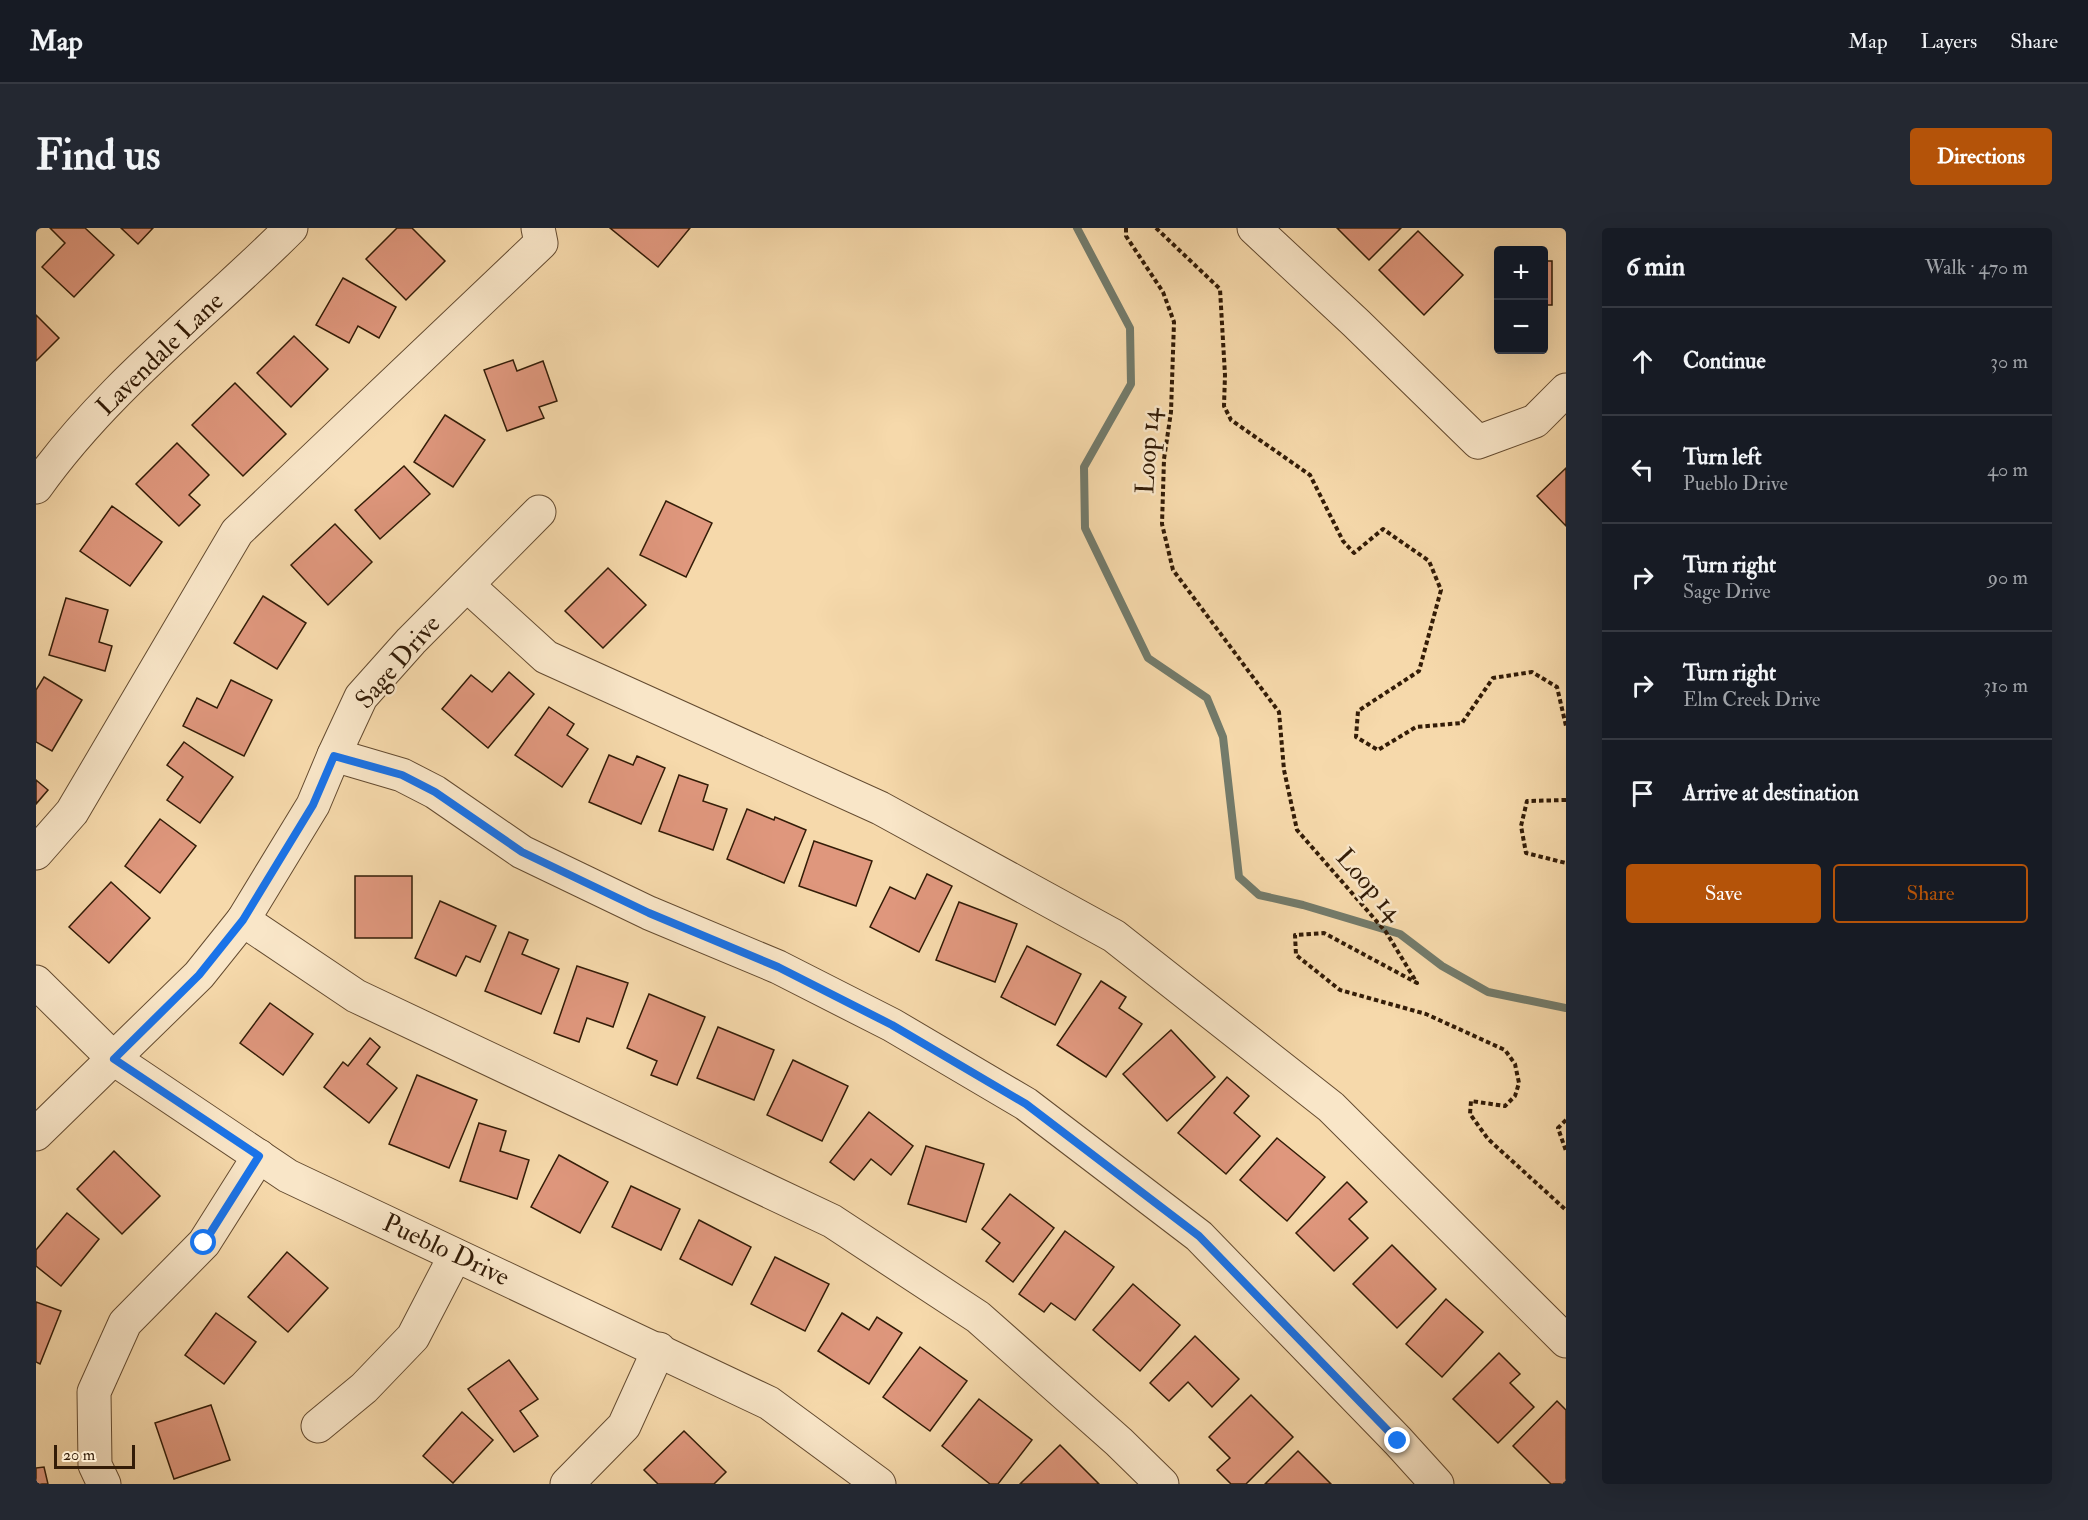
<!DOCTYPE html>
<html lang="en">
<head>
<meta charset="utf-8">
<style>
	:root { --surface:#171b24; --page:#242831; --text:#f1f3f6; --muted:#9ea1a6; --line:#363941; --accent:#b45309 }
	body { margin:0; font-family:"IM FELL Double Pica",serif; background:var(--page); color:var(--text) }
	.controls { position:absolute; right:18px; top:18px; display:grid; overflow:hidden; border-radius:6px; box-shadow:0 6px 24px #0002 }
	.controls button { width:54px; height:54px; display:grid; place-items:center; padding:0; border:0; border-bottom:2px solid var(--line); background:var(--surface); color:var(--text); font:30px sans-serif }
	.scale { position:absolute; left:18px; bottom:15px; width:81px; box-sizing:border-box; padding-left:6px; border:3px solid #331c07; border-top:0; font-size:16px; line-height:21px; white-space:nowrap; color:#331c07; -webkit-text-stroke:4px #f9e6c8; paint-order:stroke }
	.stop { position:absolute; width:18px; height:18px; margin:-14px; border:4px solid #1a73e8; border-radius:50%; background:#fff }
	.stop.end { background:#1a73e8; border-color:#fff; box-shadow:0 2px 6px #0008 }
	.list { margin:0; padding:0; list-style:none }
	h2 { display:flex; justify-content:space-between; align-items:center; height:78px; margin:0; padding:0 24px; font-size:26px }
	h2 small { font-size:20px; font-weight:400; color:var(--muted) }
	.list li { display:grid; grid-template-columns:39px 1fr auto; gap:18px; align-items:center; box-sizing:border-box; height:108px; padding:0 24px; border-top:2px solid var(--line) }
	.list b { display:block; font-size:22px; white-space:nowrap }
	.list p { margin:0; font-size:20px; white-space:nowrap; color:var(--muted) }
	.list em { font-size:20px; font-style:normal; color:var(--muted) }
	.actions { display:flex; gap:12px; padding:18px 24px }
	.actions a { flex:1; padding:14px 0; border:2px solid var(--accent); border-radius:6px; text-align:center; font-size:21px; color:var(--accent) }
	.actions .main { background:var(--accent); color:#fff }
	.icon { flex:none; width:33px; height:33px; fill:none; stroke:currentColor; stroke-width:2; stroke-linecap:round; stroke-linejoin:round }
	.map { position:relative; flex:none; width:1530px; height:1256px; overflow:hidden; border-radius:6px }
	header { display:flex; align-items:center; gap:36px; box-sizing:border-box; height:84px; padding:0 30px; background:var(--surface); border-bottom:2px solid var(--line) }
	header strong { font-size:28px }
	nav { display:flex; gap:33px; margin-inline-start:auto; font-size:21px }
	.intro { display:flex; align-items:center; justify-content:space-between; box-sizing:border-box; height:144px; padding:0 36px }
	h1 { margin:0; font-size:42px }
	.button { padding:15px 27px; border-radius:6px; background:var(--accent); color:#fff; font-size:21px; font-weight:700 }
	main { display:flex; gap:36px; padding:0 36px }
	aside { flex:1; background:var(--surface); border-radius:6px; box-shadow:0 6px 24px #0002 }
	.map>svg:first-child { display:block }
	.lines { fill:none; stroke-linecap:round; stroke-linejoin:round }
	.stream { stroke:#737b6b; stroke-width:8 }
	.building { fill:#df977d; stroke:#331c07; stroke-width:1.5 }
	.minor-casing { stroke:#644b30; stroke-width:35 }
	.path { stroke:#331c07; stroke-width:4; stroke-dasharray:4.5 3; stroke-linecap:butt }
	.minor { stroke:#f9e6c8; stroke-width:33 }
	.route { stroke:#1a73e8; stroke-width:8 }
	.labels { text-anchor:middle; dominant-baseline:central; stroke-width:5; stroke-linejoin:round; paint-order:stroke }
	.street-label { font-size:26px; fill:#331c07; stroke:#f9e6c8 }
</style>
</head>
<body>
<header>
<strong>Map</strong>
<nav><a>Map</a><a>Layers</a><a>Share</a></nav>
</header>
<div class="intro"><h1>Find us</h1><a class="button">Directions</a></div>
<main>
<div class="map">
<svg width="1530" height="1256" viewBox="0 0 1530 1256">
	<rect width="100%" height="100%" fill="#f6d9ab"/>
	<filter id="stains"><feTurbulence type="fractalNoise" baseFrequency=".00333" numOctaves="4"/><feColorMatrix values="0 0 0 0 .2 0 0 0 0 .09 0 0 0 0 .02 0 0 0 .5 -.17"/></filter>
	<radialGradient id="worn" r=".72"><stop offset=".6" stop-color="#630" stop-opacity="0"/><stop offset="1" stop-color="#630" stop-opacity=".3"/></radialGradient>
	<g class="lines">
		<polyline class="stream" points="1041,0 1094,100 1095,156 1048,239 1049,300 1112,430 1171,470 1187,509 1203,649 1223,667 1267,677 1364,706 1406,738 1452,764 1530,780"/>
	</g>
	<g class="building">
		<polygon points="14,0 49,0 78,27 38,69 6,39 29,15"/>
		<polygon points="85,0 117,0 102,16"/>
		<polygon points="361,0 376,0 409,33 370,72 330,31"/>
		<polygon points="574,0 654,0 622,39"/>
		<polygon points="1301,0 1365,0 1333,32"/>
		<polygon points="1382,3 1427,47 1388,87 1343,42"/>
		<rect x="1508" y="33" width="8" height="44"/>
		<polygon points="307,50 360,79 343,110 322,98 313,115 280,97"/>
		<polygon points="0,87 23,110 0,133"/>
		<polygon points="258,108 292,141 255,179 221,145"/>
		<polygon points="477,132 481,143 507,133 521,173 503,179 508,190 471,203 448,142"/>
		<polygon points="199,155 250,206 207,248 156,197"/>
		<polygon points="409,187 449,212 417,259 378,234"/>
		<polygon points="141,215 173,247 153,267 164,277 143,298 100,256"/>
		<polygon points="368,238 394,266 344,311 319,282"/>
		<polygon points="1530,240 1530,298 1501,268"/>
		<polygon points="630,273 676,295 650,349 604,327"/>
		<polygon points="76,278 126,314 94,358 44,323"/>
		<polygon points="299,296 336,334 292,377 255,337"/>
		<polygon points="572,340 610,377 567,420 529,383"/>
		<polygon points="227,368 270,395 241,441 198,415"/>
		<polygon points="30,370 72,382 63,414 76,418 69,443 13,427"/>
		<polygon points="473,444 498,466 452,520 406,481 435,447 456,464"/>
		<polygon points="8,449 46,472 16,523 0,514 0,462"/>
		<polygon points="195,452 236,472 208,528 147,498 161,470 181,480"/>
		<polygon points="513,479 538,496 531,507 552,521 526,559 479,527"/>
		<polygon points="148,514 197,549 164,595 131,572 147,549 131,537"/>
		<polygon points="573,527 597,537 601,528 629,540 605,596 553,574"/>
		<polygon points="643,547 672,557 667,573 691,581 677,622 623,603"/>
		<polygon points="0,552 12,562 0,576"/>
		<polygon points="711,581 738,592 739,589 770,602 748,655 691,631"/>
		<polygon points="124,591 160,618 124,665 89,638"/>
		<polygon points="778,613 836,633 820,678 763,658"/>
		<polygon points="891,646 916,658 883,724 834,699 854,659 879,671"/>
		<rect x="319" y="648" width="57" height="62"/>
		<polygon points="75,654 114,690 73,735 33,699"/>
		<polygon points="404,673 460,698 444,734 430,728 420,748 379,730"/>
		<polygon points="923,674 981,696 959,754 900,732"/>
		<polygon points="473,704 492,712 486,726 523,741 505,786 449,763"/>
		<polygon points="991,718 1045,746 1019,797 965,769"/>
		<polygon points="541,738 592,755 577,799 551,790 543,814 518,805"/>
		<polygon points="1065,753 1090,769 1083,780 1106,796 1070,849 1021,817"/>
		<polygon points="613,766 669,789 641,857 615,847 621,833 591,820"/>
		<polygon points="234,775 277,806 247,847 204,815"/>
		<polygon points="682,799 738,822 718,872 661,850"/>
		<polygon points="1135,802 1179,849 1131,893 1087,846"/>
		<polygon points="334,810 344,819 331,836 361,860 333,895 288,859 307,834 312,838"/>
		<polygon points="757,832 812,858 786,913 731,887"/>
		<polygon points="381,847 441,872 413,940 353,916"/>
		<polygon points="1191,849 1213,868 1198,885 1224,908 1190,946 1142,905"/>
		<polygon points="833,884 877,918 855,947 835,931 818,952 794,934"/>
		<polygon points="443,895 470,903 464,923 493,932 481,971 424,953"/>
		<polygon points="1241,910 1289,949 1251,993 1204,952"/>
		<polygon points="890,918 948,936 930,994 872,976"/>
		<polygon points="78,923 124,968 86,1006 41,961"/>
		<polygon points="523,927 572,954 544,1005 495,979"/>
		<polygon points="1311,954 1331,974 1313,991 1332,1010 1298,1043 1260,1005"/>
		<polygon points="595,958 644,981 625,1022 576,999"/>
		<polygon points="974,966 1018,1000 977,1054 950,1033 964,1015 946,1001"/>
		<polygon points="31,985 63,1011 25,1058 0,1038 0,1022"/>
		<polygon points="663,992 715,1019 696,1057 644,1031"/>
		<polygon points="1029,1003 1078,1039 1039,1092 1015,1075 1008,1084 983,1066"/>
		<polygon points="1356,1017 1400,1061 1361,1100 1317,1056"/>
		<polygon points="251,1024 292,1060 252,1104 212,1069"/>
		<polygon points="739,1029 793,1056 769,1103 715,1076"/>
		<polygon points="1097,1056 1144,1097 1104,1143 1057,1102"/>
		<polygon points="1410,1071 1447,1104 1406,1149 1370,1116"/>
		<polygon points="0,1074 25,1083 4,1136 0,1134"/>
		<polygon points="180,1085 220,1114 188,1156 149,1127"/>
		<polygon points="806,1085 833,1102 841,1089 866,1105 833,1156 782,1123"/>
		<polygon points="1159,1108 1203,1151 1176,1179 1152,1154 1133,1173 1114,1155"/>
		<polygon points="884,1119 931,1153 894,1203 847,1169"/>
		<polygon points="1463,1125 1484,1146 1474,1155 1498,1179 1462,1215 1417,1171"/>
		<polygon points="473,1132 502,1171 484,1183 502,1208 478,1224 432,1161"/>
		<polygon points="1215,1167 1257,1209 1210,1256 1195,1256 1181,1242 1194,1230 1173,1209"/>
		<polygon points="943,1171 996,1212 962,1256 954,1256 906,1218"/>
		<polygon points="1521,1173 1530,1182 1530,1253 1527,1256 1515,1256 1477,1218"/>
		<polygon points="175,1177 194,1232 138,1251 119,1195"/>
		<polygon points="426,1184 457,1212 417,1255 387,1228"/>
		<polygon points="648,1203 690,1244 678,1256 622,1256 608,1242"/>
		<polygon points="1024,1217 1063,1256 984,1256"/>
		<polygon points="1262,1223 1295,1256 1229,1256"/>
		<polygon points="8,1239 12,1256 0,1256 0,1240"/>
	</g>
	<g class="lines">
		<g class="minor-casing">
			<g id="minor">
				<polyline points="1218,0 1320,95 1442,214 1499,193 1530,162"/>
				<path d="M0 259C70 160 170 85 255 0"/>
				<polyline points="431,357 510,429 844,580 1078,708 1295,879 1530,1113"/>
				<polyline points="298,527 366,547 399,564 486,624 613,685 742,739 856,797 990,876 1163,1008 1362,1213 1401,1256"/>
				<polyline points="0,625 36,584 201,304 505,15 502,0"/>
				<polyline points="207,692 320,768 796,993 942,1089 1083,1214 1126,1256"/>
				<polyline points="0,754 78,831 252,948 733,1175 843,1256"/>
				<polyline points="0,906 163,747 207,692 277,577 298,527 325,469 375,413 503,284"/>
				<polyline points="282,1198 328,1160 377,1109 419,1028"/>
				<polyline points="68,1256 59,1237 58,1164 89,1095 168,1015 223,928"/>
				<polyline points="531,1256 588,1198 623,1121"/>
			</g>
		</g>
		<g class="path">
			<polyline points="1090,0 1090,8 1127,64 1138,94 1135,184 1128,231 1126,296 1137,342 1243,484 1248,542 1261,602 1350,704 1381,755 1288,705 1259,707 1260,727 1304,762 1390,786 1469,822 1479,836 1483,855 1479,868 1469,878 1435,873 1434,886 1452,911 1530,982"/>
			<polyline points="1120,0 1184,61 1189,147 1188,178 1195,192 1274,247 1307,313 1318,325 1347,301 1393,333 1405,362 1383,443 1322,483 1320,509 1342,522 1380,499 1426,495 1457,450 1496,444 1521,459 1530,498"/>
			<polyline points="1530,572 1491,573 1485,598 1490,625 1530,635"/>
			<polyline points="1530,892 1522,900 1530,923"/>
		</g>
		<use href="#minor" class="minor"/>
	</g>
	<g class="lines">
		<polyline class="route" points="168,1015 223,928 78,831 163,747 207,692 277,577 298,528 366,547 399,564 486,624 613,685 742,739 856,797 990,876 1163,1008 1362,1213"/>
	</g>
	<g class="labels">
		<g class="street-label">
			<text transform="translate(124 126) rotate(-44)">Lavendale Lane</text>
			<text transform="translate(1112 223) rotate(-86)">Loop 14</text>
			<text transform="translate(362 434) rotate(-49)">Sage Drive</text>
			<text transform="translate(1333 657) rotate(49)">Loop 14</text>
			<text transform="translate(410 1022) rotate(25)">Pueblo Drive</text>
		</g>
	</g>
	<rect width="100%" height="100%" filter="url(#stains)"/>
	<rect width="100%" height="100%" fill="url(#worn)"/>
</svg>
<div class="controls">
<button>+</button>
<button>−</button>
</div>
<div class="scale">20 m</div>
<div class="stop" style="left:168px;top:1015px"></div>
<div class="stop end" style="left:1362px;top:1213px"></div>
</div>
<aside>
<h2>6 min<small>Walk · 470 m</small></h2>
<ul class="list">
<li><svg class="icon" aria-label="ahead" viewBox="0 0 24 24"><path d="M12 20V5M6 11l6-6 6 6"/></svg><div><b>Continue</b></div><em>30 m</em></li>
<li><svg class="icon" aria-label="left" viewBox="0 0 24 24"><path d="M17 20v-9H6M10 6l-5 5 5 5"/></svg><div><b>Turn left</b><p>Pueblo Drive</p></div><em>40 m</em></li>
<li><svg class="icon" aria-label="right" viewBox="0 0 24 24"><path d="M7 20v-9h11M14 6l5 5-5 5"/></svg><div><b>Turn right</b><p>Sage Drive</p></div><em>90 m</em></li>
<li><svg class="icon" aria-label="right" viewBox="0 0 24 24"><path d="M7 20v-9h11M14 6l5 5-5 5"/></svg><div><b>Turn right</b><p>Elm Creek Drive</p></div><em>310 m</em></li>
<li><svg class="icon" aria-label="arrive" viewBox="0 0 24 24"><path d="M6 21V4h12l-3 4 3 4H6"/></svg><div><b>Arrive at destination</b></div></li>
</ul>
<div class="actions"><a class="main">Save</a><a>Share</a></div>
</aside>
</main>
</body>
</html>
